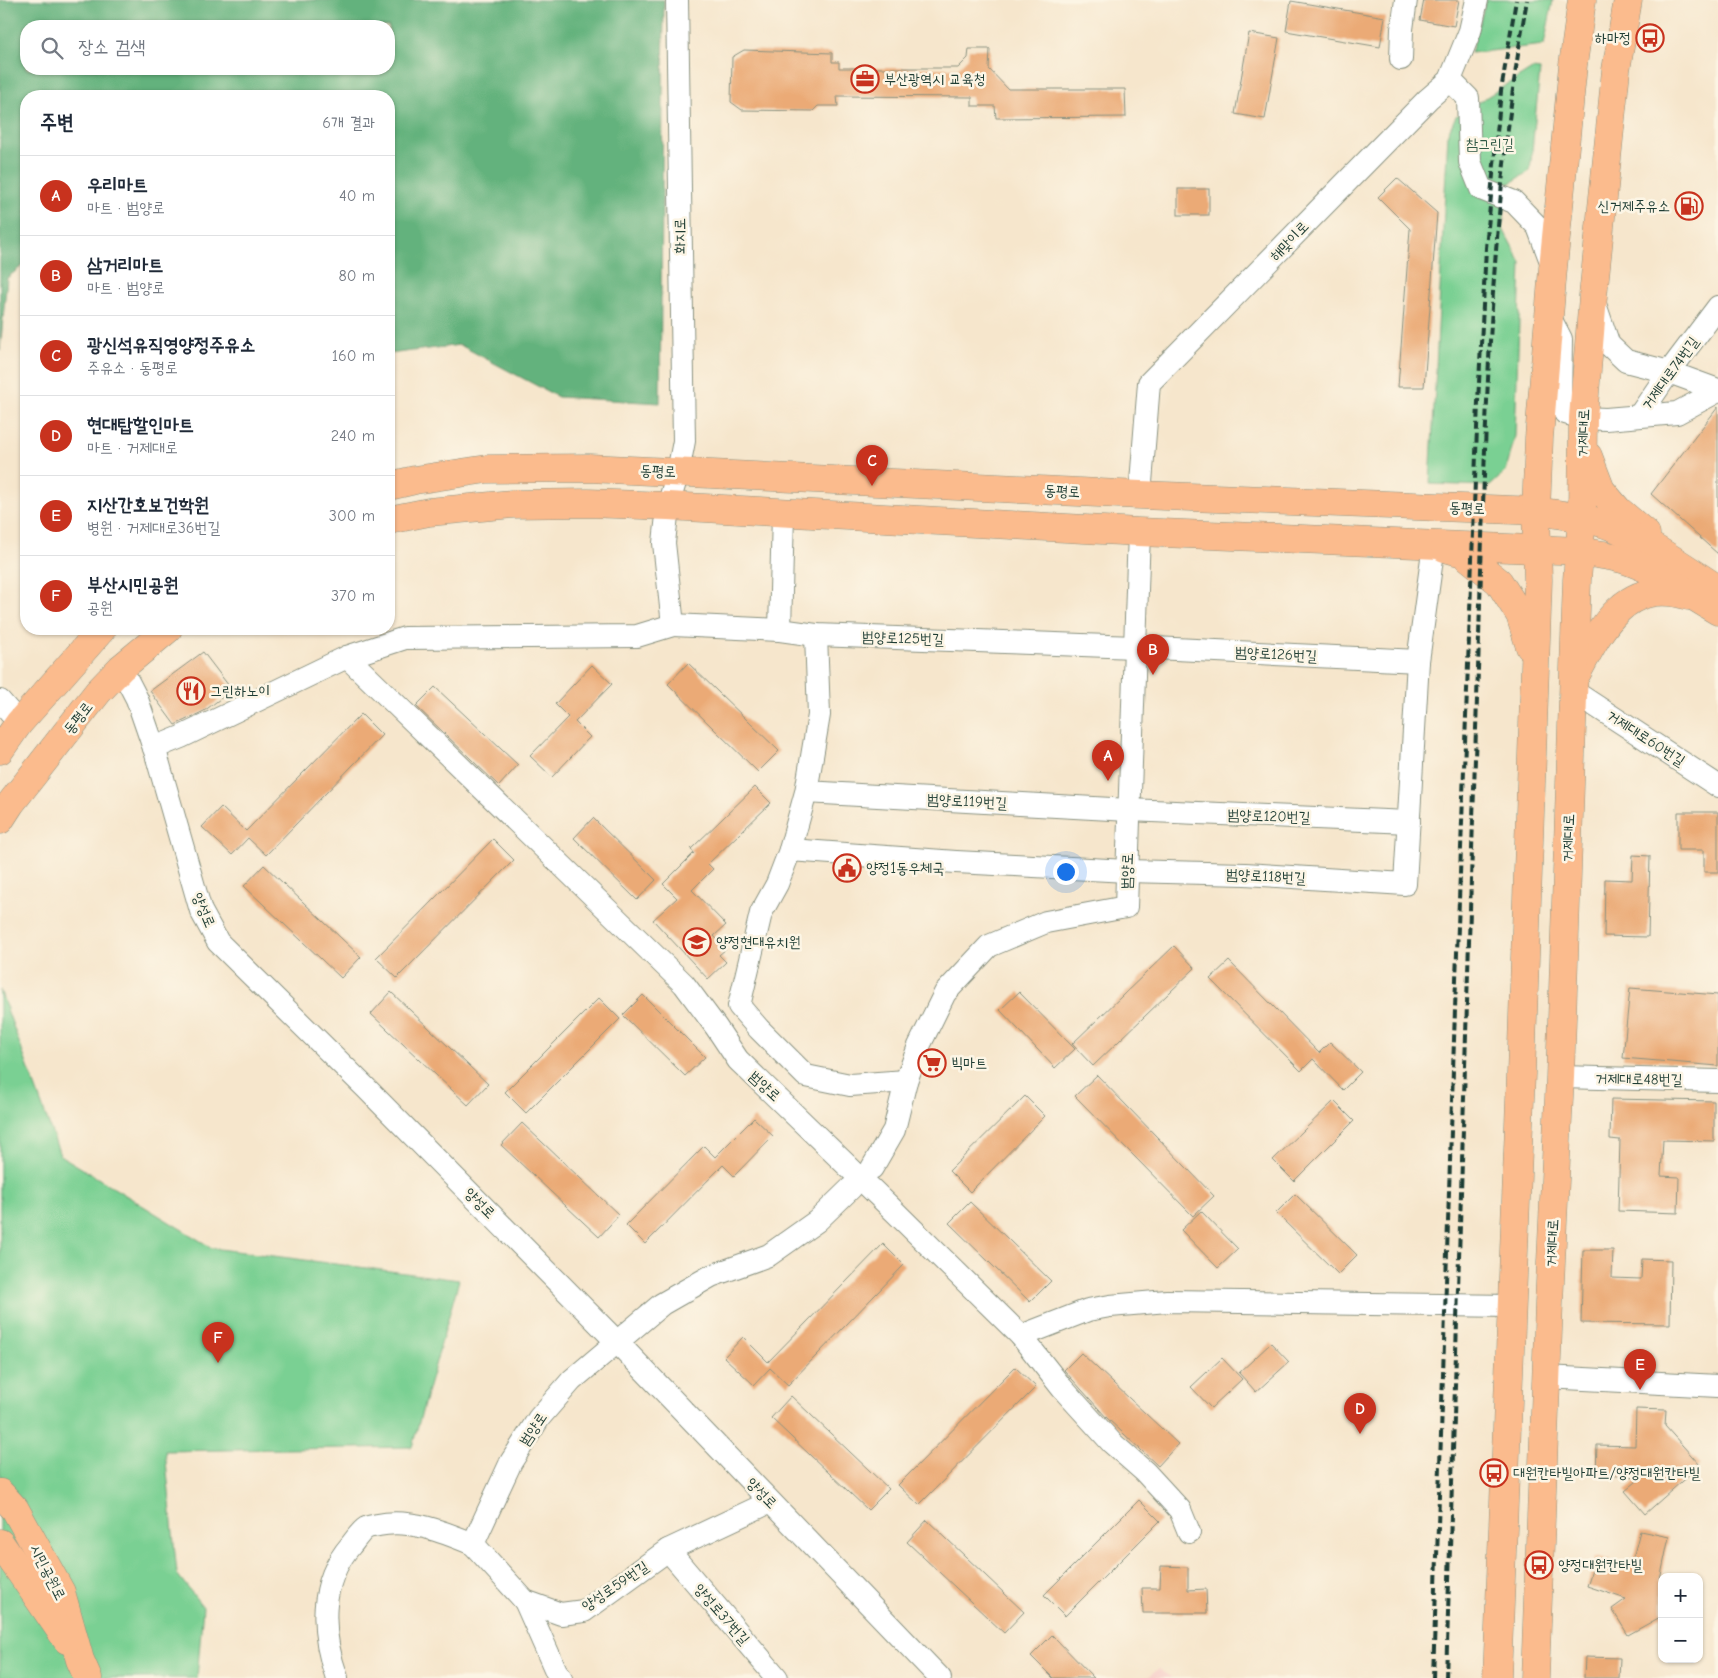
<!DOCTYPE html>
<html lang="ko">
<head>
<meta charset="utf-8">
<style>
	:root { --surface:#fff; --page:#f6f6f7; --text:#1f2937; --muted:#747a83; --line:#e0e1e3; --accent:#c8321e }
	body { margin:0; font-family:"Comic Neue","Poor Story",sans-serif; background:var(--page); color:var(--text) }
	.controls { position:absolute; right:15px; bottom:15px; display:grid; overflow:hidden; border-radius:10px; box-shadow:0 1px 4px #0004 }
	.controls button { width:45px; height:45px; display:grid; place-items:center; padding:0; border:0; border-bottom:1px solid var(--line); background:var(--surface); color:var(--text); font:25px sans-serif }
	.you { position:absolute; left:1065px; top:871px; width:18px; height:18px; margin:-12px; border:4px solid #fff; border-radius:50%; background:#1a73e8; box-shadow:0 0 0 8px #1a73e833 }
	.badge { display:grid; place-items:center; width:32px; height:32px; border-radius:50%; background:var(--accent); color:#fff; font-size:16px; font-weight:700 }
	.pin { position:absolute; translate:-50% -41px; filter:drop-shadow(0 1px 2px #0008) }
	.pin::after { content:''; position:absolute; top:26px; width:18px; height:15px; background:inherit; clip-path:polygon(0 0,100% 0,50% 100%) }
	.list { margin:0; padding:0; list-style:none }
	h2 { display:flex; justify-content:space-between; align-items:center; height:65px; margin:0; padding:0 20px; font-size:21px }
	h2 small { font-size:16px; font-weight:400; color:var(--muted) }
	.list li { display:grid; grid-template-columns:32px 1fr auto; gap:15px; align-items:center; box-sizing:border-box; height:80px; padding:0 20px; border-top:1px solid var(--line) }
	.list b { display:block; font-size:19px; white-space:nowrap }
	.list p { margin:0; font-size:16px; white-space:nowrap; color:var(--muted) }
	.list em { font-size:16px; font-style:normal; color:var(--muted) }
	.icon { flex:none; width:28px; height:28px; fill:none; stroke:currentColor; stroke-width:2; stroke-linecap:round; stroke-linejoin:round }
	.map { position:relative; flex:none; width:1718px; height:1678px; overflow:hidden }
	.search { position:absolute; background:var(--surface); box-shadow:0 1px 4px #0004; left:20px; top:20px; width:375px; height:55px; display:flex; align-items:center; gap:12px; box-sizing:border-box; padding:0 18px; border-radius:20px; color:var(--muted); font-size:19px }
	.panel { position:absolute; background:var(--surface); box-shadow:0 1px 4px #0004; left:20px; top:90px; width:375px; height:545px; border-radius:20px }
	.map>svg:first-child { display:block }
	.built { fill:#f7d0ca }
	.green { fill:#7ad093; stroke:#4c8664 }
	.forest { fill:#63b27d; stroke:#417858; fill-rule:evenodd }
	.building { fill:#ebaa76 }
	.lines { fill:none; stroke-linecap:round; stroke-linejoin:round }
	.minor-casing { stroke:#8a9280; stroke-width:24 }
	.major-casing { stroke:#8a9280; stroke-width:29 }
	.minor { stroke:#fff; stroke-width:22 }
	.major { stroke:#fbbb8d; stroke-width:28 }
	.rail { stroke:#1f3d34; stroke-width:4; stroke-dasharray:8 4; stroke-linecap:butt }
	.labels { text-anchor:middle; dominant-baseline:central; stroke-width:5; stroke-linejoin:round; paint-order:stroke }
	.poi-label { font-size:15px; fill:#1f3d34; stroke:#fcf5e5; text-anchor:start }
	.park-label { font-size:15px; fill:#315a47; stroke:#fcf5e5 }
	.street-label { font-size:15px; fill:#1f3d34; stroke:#fcf5e5 }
</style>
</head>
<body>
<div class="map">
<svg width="1718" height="1678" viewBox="0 0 1718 1678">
	<rect width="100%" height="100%" fill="#fcf5e5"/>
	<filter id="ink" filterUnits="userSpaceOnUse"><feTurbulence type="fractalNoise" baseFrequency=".02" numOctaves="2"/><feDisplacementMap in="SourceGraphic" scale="10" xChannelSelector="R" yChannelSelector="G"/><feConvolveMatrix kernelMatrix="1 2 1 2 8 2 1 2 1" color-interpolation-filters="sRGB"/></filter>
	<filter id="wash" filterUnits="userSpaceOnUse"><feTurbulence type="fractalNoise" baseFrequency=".0096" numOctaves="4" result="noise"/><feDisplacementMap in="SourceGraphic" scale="20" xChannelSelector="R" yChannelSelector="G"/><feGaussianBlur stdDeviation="1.12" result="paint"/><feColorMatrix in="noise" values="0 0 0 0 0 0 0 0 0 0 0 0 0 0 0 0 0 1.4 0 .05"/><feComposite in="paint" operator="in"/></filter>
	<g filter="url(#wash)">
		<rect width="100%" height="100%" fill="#f6e6cc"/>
		<polygon class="built" points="1158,1669 1172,1678 1147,1678"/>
		<g class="green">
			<polygon points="1486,0 1553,0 1544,45 1471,53"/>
			<polygon points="1532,69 1540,70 1530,171 1507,185 1503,229 1521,263 1515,436 1506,471 1490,486 1430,484 1448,133 1456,116"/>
			<polygon points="0,990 60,1155 212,1248 459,1280 412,1447 165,1451 177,1574 203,1607 197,1678 0,1678"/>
		</g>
		<path class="forest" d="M0 0H664L660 403 558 397 460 345 389 354V96H26V263L7 278 0 350ZM26 26H389V69H26Z"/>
		<g id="blocks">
			<g class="building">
				<polygon points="1424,0 1459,0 1454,26 1420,20"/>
				<polygon points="1291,1 1385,17 1380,47 1286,31"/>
				<polygon points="1249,33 1279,38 1265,119 1235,114"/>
				<polygon points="969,49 990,49 989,69 1008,89 1125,89 1126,117 996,118 995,106 972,106 972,97 837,96 838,106 818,106 813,111 742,110 731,102 732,57 744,50 832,53 832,62 839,62 839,68 958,68 968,58"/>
				<polygon points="1397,178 1437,213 1424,387 1398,387 1410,229 1378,197"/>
				<rect x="1178" y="189" width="31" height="26"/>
				<polygon points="1718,407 1718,554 1651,494"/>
				<polygon points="203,652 232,690 204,711 175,725 150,691"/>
				<polygon points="688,663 779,751 758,772 668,684"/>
				<polygon points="592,665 612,684 575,722 590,737 552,777 530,756 568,717 555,704"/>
				<polygon points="435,687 518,765 499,786 416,706"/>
				<polygon points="361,714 382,735 266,855 248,838 232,855 202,827 221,807 246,831"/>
				<polygon points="755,787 771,803 708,864 713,869 692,890 726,925 714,936 726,949 719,955 726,962 708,979 653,920 677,898 663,884 694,853 691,849"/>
				<polygon points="1678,812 1718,812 1718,872 1704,872 1704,850 1678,850"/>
				<polygon points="593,818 656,880 637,900 574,838"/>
				<polygon points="493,839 514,860 397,978 376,958"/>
				<polygon points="1633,855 1650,856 1648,937 1604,936 1605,879 1632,880"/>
				<polygon points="264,865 361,957 341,978 244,886"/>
				<polygon points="1174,946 1195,968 1093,1066 1072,1044"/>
				<polygon points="1229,961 1319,1053 1330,1042 1361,1072 1343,1090 1313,1059 1301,1071 1210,979"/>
				<polygon points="1630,988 1718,995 1718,1066 1623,1058"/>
				<polygon points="391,992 488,1084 468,1105 371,1014"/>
				<polygon points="1019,992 1075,1049 1055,1068 1000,1010"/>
				<polygon points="643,995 705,1057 685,1076 623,1015"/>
				<polygon points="599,998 620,1019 526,1113 505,1092"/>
				<polygon points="1097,1075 1214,1196 1193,1216 1075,1096"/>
				<polygon points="1025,1096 1045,1116 970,1192 949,1171"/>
				<polygon points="1611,1099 1714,1101 1714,1141 1663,1140 1661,1176 1679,1177 1678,1213 1618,1211 1620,1140 1610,1139"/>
				<polygon points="1334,1101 1354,1121 1294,1181 1273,1160"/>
				<polygon points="754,1118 773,1136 734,1176 723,1165 645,1244 626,1225 704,1146 715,1157"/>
				<polygon points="522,1123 619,1215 599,1237 501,1145"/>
				<polygon points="1295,1194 1357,1255 1338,1274 1276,1213"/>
				<polygon points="970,1202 1051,1281 1030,1302 949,1223"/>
				<polygon points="1201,1211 1238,1249 1218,1268 1181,1230"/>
				<polygon points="883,1244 904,1265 788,1385 770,1368 754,1385 724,1357 743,1337 768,1362"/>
				<polygon points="1583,1250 1613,1250 1612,1278 1641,1279 1642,1259 1671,1260 1670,1324 1581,1323"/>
				<polygon points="1271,1343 1289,1362 1256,1392 1239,1373"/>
				<polygon points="1081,1353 1178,1444 1158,1466 1107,1418 1064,1370"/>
				<polygon points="1222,1358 1242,1379 1211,1408 1191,1387"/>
				<polygon points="1015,1367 1036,1387 919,1505 898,1485"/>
				<polygon points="791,1396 889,1489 868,1510 771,1418"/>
				<polygon points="1636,1409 1666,1410 1665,1426 1700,1465 1645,1514 1625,1491 1642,1477 1596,1475 1597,1445 1635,1446"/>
				<polygon points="1139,1500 1160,1521 1065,1616 1044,1595"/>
				<polygon points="927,1520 1024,1612 1004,1633 907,1542"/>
				<polygon points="1640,1531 1669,1537 1660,1580 1662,1579 1662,1616 1628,1635 1612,1609 1626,1599 1587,1586 1596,1557 1631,1566"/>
				<polygon points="1161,1566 1188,1567 1188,1590 1206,1589 1207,1613 1143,1613 1142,1588 1160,1588"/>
				<polygon points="1052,1635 1094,1678 1053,1678 1031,1656"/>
				<polygon points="1585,1657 1620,1658 1619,1678 1584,1678"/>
			</g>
		</g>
	</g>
	<g filter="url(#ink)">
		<use href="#blocks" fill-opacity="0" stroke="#8a9280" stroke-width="1"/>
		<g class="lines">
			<g class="minor-casing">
				<g id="minor">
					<polyline points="1401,59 1402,29 1406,0"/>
					<polyline points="1450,80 1468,98 1470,162 1481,189 1514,202 1538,227 1553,267"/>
					<polyline points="1594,301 1609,345 1626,361 1669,372 1718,390"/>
					<polyline points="1548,314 1561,339 1560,402 1565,413 1583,418 1606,419 1677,413 1718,391"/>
					<polyline points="1639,416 1669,372 1718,307"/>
					<polyline points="1140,495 1149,383 1428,99 1450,80 1470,31 1477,0"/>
					<polyline points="673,625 780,630 816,635 1134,647 1418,661"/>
					<polyline points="780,630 783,514"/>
					<polyline points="816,635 819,715 806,792 790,850 777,884 761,913 739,1006 759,1029 806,1076 850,1085 906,1081"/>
					<polyline points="347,657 684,984 716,1027 738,1060 888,1205 1021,1336 1088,1310 1110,1306 1167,1301 1511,1306"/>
					<polyline points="121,668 137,699 156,754 201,911 218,942 366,1088 617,1342 940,1678"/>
					<polyline points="1573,691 1718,786"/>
					<polyline points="0,701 19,723"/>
					<polyline points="154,748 181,737 347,657 405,638 637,636 673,625 664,543 668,506 678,472 684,441 677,0"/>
					<polyline points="806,792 1129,810 1409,822"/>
					<polyline points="790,850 956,862 1127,871 1245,874 1405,884 1418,661 1434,544"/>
					<polyline points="1560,1077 1718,1081"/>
					<polyline points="872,1168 894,1130 906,1081 919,1046 945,993 989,946 1046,922 1126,907 1139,532"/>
					<polyline points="1021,1336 1062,1388 1112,1443 1145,1472 1180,1510 1189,1532"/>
					<polyline points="1546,1377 1718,1386"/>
					<polyline points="473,1544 525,1601 561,1614 584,1611 668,1550 770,1502"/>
					<polyline points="668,1550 777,1678"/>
					<polyline points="525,1601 556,1671 561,1678"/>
					<path d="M337 1678C321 1633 318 1583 351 1545 355 1540 361 1531 366 1528 369 1526 374 1526 378 1525 409 1518 444 1532 473 1544L511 1462 539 1418 572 1380 662 1304 711 1276 769 1255 817 1221 851 1188"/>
				</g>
			</g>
			<g class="major-casing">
				<g id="major">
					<polyline points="1588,456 1601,490 1618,510 1646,534"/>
					<path d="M389 486 415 480 487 469 589 468 1140 495 1536 511C1565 515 1596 518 1622 531 1656 547 1687 569 1718 589"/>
					<path d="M389 520 429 512 512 504 588 503 668 506 1139 532 1580 551C1593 554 1608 555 1622 559 1657 570 1686 593 1718 611"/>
					<polyline points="1445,548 1463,553 1499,582 1520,615 1530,647"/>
					<path d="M1577 673C1601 627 1626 577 1688 596"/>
					<polyline points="0,750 19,723 102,629"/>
					<polyline points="0,820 11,803 98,692 121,668 168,629"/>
					<polyline points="0,1493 15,1509 61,1592 80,1660 88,1678"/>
					<polyline points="0,1543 67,1640"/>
					<polyline points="1497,1678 1521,1074 1538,580 1536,511 1539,438 1553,268 1573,65 1582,0"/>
					<polyline points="1535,1678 1549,1303 1560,1077 1577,580 1582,518 1583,418 1593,296 1616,70 1628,0"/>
				</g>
			</g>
			<use href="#minor" class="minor"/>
			<use href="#major" class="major"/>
			<g class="rail">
				<polyline points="1433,1678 1456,979 1478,402 1486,248 1501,91 1516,0"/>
				<path d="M1446 1678C1456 1352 1466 1025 1477 699 1485 466 1486 229 1527 0"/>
			</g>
		</g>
	</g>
	<defs>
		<g id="bus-ring" transform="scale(1.4375)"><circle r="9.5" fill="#fcf5e5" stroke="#c8321e" stroke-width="1.5"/><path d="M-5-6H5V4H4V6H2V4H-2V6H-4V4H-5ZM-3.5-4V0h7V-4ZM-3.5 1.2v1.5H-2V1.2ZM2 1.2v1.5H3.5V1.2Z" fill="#c8321e"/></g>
		<g id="office-ring" transform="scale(1.4375)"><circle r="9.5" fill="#fcf5e5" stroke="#c8321e" stroke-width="1.5"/><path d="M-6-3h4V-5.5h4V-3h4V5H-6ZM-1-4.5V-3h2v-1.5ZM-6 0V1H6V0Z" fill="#c8321e"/></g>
		<g id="fuel-ring" transform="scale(1.4375)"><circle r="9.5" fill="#fcf5e5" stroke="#c8321e" stroke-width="1.5"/><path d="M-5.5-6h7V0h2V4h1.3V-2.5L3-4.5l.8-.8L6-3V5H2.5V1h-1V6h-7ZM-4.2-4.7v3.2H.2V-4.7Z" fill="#c8321e"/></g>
		<g id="restaurant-ring" transform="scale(1.4375)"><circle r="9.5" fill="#fcf5e5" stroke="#c8321e" stroke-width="1.5"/><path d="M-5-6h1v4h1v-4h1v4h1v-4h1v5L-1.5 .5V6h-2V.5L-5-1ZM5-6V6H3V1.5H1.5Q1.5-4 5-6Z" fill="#c8321e"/></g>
		<g id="civic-ring" transform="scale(1.4375)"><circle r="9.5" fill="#fcf5e5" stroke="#c8321e" stroke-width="1.5"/><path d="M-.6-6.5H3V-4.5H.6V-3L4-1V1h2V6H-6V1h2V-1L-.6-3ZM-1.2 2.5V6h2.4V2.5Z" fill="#c8321e"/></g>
		<g id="school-ring" transform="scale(1.4375)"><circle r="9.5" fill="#fcf5e5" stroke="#c8321e" stroke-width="1.5"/><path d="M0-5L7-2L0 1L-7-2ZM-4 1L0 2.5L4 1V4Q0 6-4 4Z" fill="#c8321e"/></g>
		<g id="supermarket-ring" transform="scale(1.4375)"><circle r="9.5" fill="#fcf5e5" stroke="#c8321e" stroke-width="1.5"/><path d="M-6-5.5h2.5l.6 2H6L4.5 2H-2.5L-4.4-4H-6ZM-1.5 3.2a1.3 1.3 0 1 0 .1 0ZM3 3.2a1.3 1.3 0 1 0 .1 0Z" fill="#c8321e"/></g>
	</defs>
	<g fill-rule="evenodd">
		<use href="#bus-ring" x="1650" y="38"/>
		<use href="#office-ring" x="865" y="79"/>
		<use href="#fuel-ring" x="1689" y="206"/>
		<use href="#restaurant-ring" x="191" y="691"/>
		<use href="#civic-ring" x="847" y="868"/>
		<use href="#school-ring" x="697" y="942"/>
		<use href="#supermarket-ring" x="932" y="1063"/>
		<use href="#bus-ring" x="1494" y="1473"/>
		<use href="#bus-ring" x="1539" y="1565"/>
	</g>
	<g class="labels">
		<g class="poi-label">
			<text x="1631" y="38" text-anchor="end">하마정</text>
			<text x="884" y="79">부산광역시 교육청</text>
			<text x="1670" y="206" text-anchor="end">신거제주유소</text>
			<text x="210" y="691">그린하노이</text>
			<text x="866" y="868">양정1동우체국</text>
			<text x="716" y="942">양정현대유치원</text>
			<text x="951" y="1063">빅마트</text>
			<text x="1513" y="1473">대원칸타빌아파트/양정대원칸타빌</text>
			<text x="1558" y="1565">양정대원칸타빌</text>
		</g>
		<g class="park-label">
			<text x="1490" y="144">참그린길</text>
		</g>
		<g class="street-label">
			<text transform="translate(680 236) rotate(-91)">화지로</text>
			<text transform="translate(1289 241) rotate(-46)">해맞이로</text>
			<text transform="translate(1670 373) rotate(-54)">거제대로74번길</text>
			<text transform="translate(1583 433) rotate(-88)">거제대로</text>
			<text transform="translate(658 471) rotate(2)">동평로</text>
			<text transform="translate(1062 491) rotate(3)">동평로</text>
			<text transform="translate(1467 508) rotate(2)">동평로</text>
			<text transform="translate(903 638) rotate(2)">범양로125번길</text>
			<text transform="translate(1276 654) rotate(3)">범양로126번길</text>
			<text transform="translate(78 718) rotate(-52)">동평로</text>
			<text transform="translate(1646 738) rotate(33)">거제대로60번길</text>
			<text transform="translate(967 801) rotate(3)">범양로119번길</text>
			<text transform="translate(1269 816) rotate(2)">범양로120번길</text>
			<text transform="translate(1568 838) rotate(-88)">거제대로</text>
			<text transform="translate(1127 871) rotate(-88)">범양로</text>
			<text transform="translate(1266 876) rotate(3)">범양로118번길</text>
			<text transform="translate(204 910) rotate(67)">양성로</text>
			<text transform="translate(1639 1079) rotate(1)">거제대로48번길</text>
			<text transform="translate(765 1086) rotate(43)">범양로</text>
			<text transform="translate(480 1203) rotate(45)">양성로</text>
			<text transform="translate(1552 1243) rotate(-87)">거제대로</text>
			<text transform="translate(533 1429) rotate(-56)">범양로</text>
			<text transform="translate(762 1493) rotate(46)">양성로</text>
			<text transform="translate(48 1572) rotate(63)">시민공원로</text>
			<text transform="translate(615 1586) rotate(-34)">양성로59번길</text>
			<text transform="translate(722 1614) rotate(49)">양성로37번길</text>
		</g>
	</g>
</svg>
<div class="controls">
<button>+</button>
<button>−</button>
</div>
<div class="you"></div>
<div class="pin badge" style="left:1108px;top:781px">A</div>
<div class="pin badge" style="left:1153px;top:675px">B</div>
<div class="pin badge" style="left:872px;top:486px">C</div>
<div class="pin badge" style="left:1360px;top:1434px">D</div>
<div class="pin badge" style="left:1640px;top:1390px">E</div>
<div class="pin badge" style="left:218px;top:1363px">F</div>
<div class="search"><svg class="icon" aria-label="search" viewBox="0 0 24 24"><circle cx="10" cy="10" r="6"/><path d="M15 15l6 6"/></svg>장소 검색</div>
<section class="panel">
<h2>주변<small>6개 결과</small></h2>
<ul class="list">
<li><span class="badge">A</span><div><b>우리마트</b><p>마트 · 범양로</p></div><em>40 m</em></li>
<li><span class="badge">B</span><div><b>삼거리마트</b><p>마트 · 범양로</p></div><em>80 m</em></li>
<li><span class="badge">C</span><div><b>광신석유직영양정주유소</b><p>주유소 · 동평로</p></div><em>160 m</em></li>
<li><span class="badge">D</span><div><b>현대탑할인마트</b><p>마트 · 거제대로</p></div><em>240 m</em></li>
<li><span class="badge">E</span><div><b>지산간호보건학원</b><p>병원 · 거제대로36번길</p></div><em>300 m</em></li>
<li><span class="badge">F</span><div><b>부산시민공원</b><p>공원</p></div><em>370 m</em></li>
</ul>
</section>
</div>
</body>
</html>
